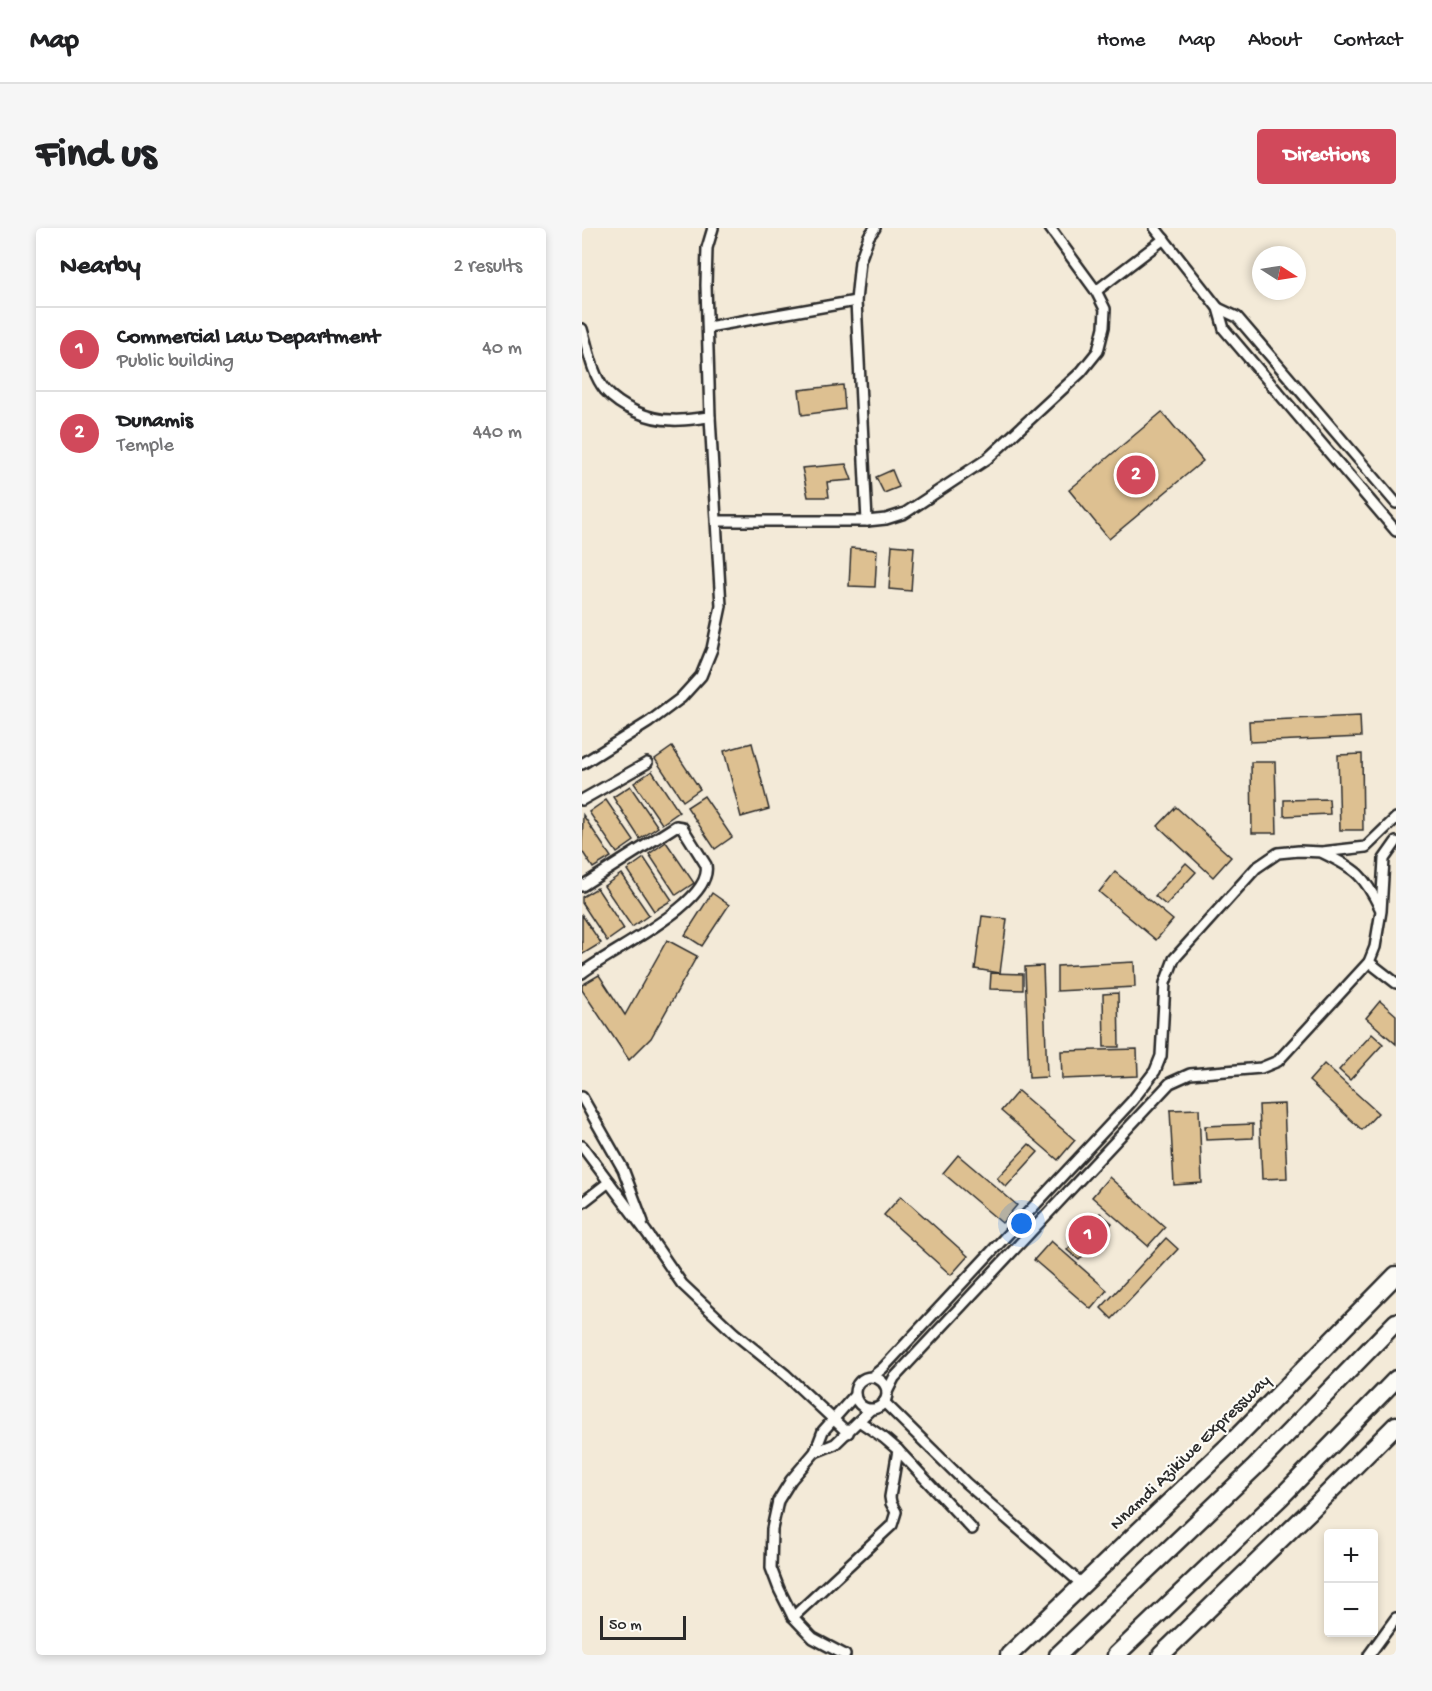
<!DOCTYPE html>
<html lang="en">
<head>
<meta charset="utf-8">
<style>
	:root { --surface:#fff; --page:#f6f6f6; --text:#202124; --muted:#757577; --line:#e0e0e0; --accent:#d1495b }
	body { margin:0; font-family:"Gochi Hand",sans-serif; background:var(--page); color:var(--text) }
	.controls { position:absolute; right:18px; bottom:18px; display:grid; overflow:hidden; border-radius:6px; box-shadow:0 3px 9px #0003 }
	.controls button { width:54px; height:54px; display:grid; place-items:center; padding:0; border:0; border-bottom:2px solid var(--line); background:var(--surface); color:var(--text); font:30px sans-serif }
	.compass { position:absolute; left:670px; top:18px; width:54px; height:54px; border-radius:50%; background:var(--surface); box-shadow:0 3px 9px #0003; rotate:102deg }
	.scale { position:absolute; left:18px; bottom:15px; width:86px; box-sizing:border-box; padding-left:6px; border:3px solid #2b2b2b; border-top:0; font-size:16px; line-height:21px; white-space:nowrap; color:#2b2b2b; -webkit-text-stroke:4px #fdfcf7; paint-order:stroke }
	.you { position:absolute; left:440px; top:996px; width:21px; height:21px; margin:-15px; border:4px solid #fff; border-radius:50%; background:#1a73e8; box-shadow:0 0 0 9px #1a73e833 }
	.badge { display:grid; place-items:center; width:39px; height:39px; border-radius:50%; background:var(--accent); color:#fff; font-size:20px; font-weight:700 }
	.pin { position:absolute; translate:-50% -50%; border:3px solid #fff; box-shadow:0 2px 6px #0006 }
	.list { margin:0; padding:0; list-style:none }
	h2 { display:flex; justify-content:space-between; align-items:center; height:78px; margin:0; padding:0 24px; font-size:26px }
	h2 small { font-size:20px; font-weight:400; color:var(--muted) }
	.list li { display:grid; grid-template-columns:39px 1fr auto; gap:18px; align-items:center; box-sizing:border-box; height:84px; padding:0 24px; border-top:2px solid var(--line) }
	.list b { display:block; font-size:22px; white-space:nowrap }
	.list p { margin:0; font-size:20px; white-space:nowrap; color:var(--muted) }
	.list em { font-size:20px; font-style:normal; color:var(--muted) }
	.map { position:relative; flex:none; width:814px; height:1427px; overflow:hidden; border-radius:6px }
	header { display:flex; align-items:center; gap:36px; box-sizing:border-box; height:84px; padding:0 30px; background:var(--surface); border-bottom:2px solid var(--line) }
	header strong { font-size:28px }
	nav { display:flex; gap:33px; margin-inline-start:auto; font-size:21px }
	.intro { display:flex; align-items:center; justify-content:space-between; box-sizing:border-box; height:144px; padding:0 36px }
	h1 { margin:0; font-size:42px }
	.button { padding:15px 27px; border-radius:6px; background:var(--accent); color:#fff; font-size:21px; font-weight:700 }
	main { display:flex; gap:36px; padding:0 36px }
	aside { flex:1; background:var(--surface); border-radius:6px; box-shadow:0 3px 9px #0003 }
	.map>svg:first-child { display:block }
	.building { fill:#ddc091; stroke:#2b2b2b; stroke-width:1.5 }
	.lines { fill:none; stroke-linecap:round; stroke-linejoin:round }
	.street-casing { stroke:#2b2b2b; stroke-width:14 }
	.highway-casing { stroke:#2b2b2b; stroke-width:21 }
	.street { stroke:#fdfcf7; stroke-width:9 }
	.highway { stroke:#fdfcf7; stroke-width:16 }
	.labels { text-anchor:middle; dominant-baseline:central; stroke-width:4.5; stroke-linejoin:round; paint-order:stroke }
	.street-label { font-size:18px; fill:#2b2b2b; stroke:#fdfcf7 }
</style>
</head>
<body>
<header>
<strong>Map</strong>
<nav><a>Home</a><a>Map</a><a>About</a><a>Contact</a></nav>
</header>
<div class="intro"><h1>Find us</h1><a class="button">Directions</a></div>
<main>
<aside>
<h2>Nearby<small>2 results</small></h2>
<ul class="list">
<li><span class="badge">1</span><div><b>Commercial Law Department</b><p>Public building</p></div><em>40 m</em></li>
<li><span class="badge">2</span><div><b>Dunamis</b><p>Temple</p></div><em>440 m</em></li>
</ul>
</aside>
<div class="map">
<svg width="814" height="1427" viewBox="0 0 814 1427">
	<rect width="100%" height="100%" fill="#f3ead8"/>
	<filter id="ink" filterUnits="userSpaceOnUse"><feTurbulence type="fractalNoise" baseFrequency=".0167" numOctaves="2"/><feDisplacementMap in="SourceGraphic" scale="12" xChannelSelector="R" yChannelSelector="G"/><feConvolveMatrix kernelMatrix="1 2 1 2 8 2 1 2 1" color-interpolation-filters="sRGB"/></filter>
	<g filter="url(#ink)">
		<g class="building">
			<polygon points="261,157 263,181 220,187 217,162"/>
			<polygon points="580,184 621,233 527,311 487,262"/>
			<polygon points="264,236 270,252 245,254 247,269 226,269 220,240"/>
			<polygon points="310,242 317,259 302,265 294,249"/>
			<polygon points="310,317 332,319 329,363 307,361"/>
			<polygon points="269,320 295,322 293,359 267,358"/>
			<polygon points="778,488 779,509 668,514 667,493"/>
			<polygon points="170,515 187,581 159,589 142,523"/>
			<polygon points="90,519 118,561 101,573 73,531"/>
			<polygon points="780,526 781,602 758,602 756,527"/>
			<polygon points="669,534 693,534 695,605 670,605"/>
			<polygon points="70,543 97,584 80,596 52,555"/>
			<polygon points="48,558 76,599 58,611 31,569"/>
			<polygon points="122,568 150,609 133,621 105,579"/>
			<polygon points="747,571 748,586 702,588 702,572"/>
			<polygon points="24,572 52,613 35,625 7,584"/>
			<polygon points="594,579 649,629 631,649 576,598"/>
			<polygon points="1,587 29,629 11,640 0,623"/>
			<polygon points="84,614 112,655 94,667 67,626"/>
			<polygon points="62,630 90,672 72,683 45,642"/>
			<polygon points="604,635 614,644 584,677 573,668"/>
			<polygon points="533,644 591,692 574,712 517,664"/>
			<polygon points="39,646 67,687 50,699 22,658"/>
			<polygon points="15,660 42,701 25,713 0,675 0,669"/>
			<polygon points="130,665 147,677 120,718 103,707"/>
			<polygon points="0,687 19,715 1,726 0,724"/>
			<polygon points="400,688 425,691 418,745 393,741"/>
			<polygon points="85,712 115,728 69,810 47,832 0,762 0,757 17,747 43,787"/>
			<polygon points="552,734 553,759 475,763 475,738"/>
			<polygon points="461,738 465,849 447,850 443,739"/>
			<polygon points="409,745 441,746 441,762 408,761"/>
			<polygon points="536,765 537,819 522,819 521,766"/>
			<polygon points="798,773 814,787 814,816 784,790"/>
			<polygon points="790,806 801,816 768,852 757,842"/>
			<polygon points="555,821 556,848 480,851 479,823"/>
			<polygon points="742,836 796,885 780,902 727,853"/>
			<polygon points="436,863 493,912 476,932 419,883"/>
			<polygon points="702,876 705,950 680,951 677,877"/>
			<polygon points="617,881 620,955 592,957 588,882"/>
			<polygon points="671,896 671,910 624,912 623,898"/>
			<polygon points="447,916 456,924 424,959 415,950"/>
			<polygon points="376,927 435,977 420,995 361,945"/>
			<polygon points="527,949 583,999 566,1018 510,969"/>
			<polygon points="319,968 386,1028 369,1047 302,987"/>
			<polygon points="518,985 530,995 497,1032 485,1022"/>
			<polygon points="584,1010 596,1021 530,1091 519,1080"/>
			<polygon points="469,1013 525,1062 509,1081 452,1032"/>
		</g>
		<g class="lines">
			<g class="street-casing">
				<g id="street">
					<polyline points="573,0 636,80 642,101 814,303"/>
					<polyline points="514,63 582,11"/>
					<polyline points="636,80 655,89 814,275"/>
					<polyline points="126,99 274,73"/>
					<path d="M0 101C6 121 10 146 23 162 39 180 67 192 90 192 102 193 115 190 128 189L124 57 125 20 131 0"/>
					<polyline points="135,293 285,293 304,291 323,285 405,231 499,144 516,123 522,99 523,81 514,63 468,0"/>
					<polyline points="285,293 274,73 278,33 287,8 293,0"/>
					<polyline points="0,536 67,494 99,470 119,448 130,421 139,378 128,189"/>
					<polyline points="0,572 65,535"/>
					<path d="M741 625C774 641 782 647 798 680"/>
					<path d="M0 658 94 598 100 599 124 637C132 675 27 723 0 745"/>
					<polyline points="787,734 814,755"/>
					<polyline points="0,869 41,941 61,994"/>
					<polyline points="0,918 65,1005 100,1056 152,1105 204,1147 266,1205"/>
					<polyline points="0,975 27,954"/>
					<circle cx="289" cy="1165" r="16"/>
					<polyline points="290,1149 301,1140 550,873 573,843 579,828 583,755 592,731 674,640 696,625 717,623 740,624 784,619 814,590"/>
					<polyline points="305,1164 312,1150 588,855 608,846 679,840 696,833 787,734 793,719 799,683 802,631 814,614"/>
					<polyline points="302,1174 384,1255 501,1357"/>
					<polyline points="277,1193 302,1210 316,1222 390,1301"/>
					<polyline points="233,1224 253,1216 288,1182"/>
					<polyline points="211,1389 310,1297 314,1284 309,1275 308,1269 316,1222"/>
					<polyline points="263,1427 231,1410 211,1389 197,1361 189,1340 190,1301 196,1273 209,1252 233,1224 241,1203 273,1167"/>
					<polyline points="787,1427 814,1390"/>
				</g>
			</g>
			<g class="highway-casing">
				<g id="highway">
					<polyline points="427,1427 647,1217 814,1047"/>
					<polyline points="476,1427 673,1239 814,1094"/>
					<polyline points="534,1427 699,1269 814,1151"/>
					<polyline points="579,1427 727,1284 814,1197"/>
				</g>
			</g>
			<use href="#street" class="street"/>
			<use href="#highway" class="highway"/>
		</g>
	</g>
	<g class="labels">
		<g class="street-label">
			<text transform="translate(609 1225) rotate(-44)">Nnamdi Azikiwe Expressway</text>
		</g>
	</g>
</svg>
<div class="controls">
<button>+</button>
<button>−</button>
</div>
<svg class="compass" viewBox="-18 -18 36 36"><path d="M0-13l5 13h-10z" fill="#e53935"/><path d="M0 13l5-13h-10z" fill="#757577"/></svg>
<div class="scale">50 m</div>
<div class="you"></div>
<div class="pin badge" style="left:506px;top:1007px">1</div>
<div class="pin badge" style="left:554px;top:247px">2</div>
</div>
</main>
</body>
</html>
